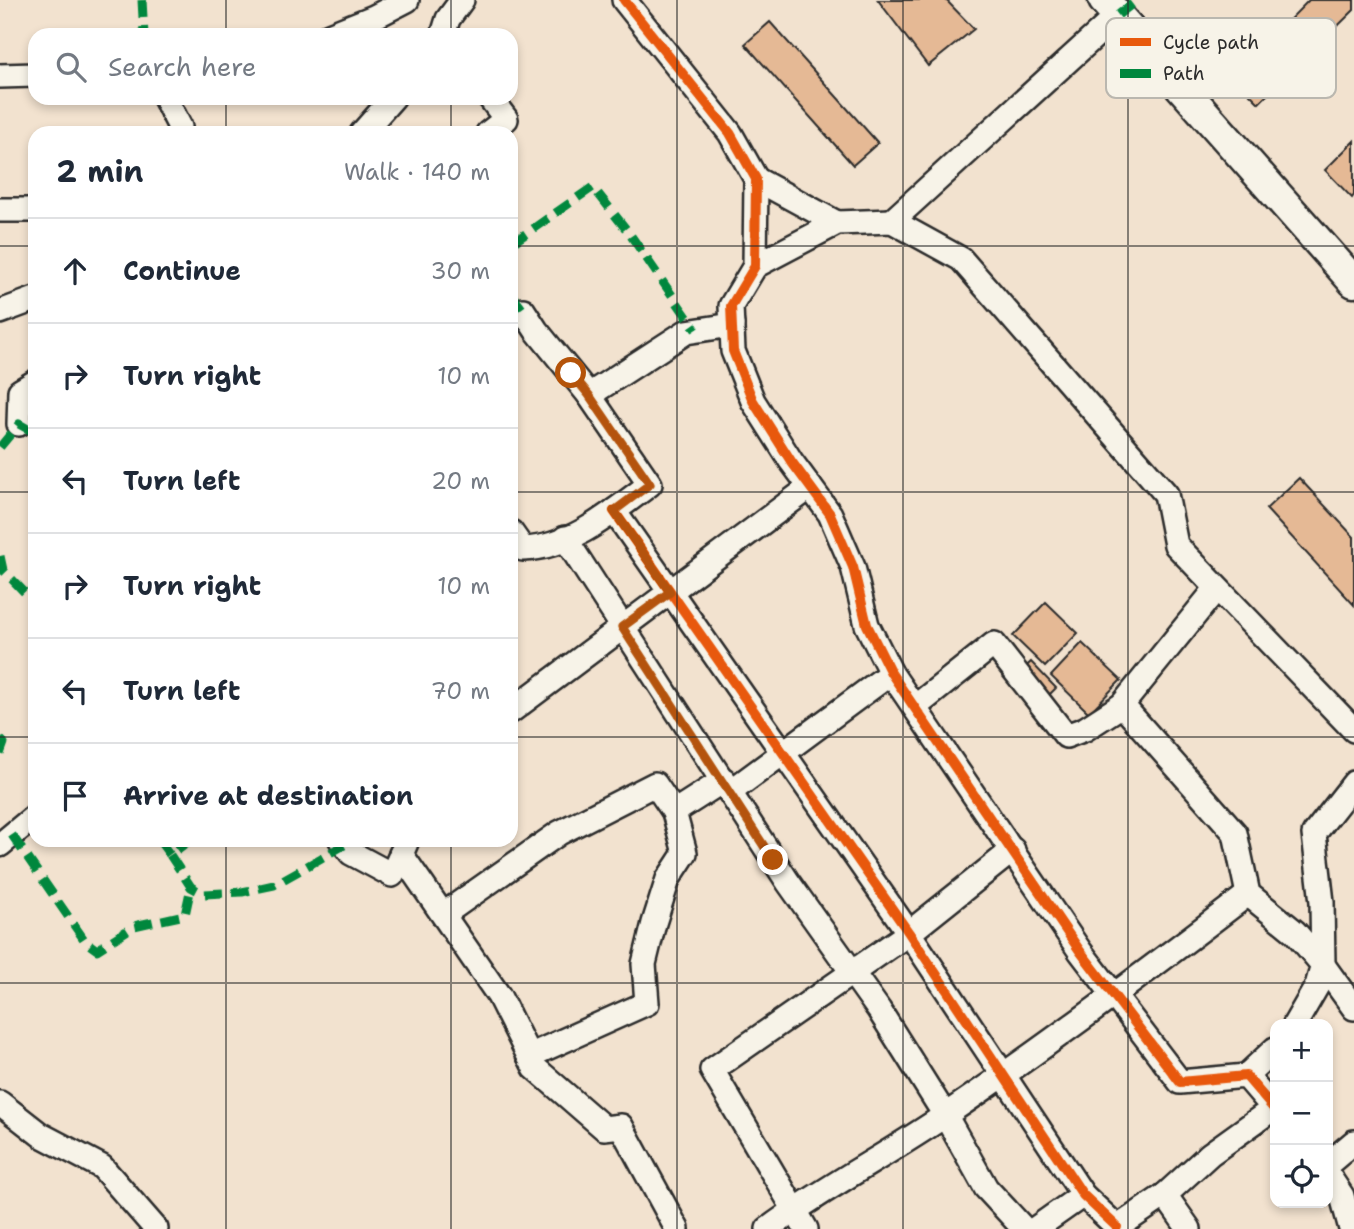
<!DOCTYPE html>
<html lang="en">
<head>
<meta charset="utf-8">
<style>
	:root { --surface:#fff; --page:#f6f6f7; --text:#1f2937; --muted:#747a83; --line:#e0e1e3 }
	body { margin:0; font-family:"Shantell Sans",sans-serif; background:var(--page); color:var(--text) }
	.controls { position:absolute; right:21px; bottom:21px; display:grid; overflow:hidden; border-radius:14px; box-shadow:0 4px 10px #0003 }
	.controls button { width:63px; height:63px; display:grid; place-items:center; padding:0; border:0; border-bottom:2px solid var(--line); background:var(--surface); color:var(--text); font:35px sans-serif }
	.stop { position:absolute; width:21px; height:21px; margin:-16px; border:5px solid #b45309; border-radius:50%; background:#fff }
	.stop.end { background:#b45309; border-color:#fff; box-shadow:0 2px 7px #0008 }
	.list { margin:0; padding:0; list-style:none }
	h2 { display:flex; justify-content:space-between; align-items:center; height:91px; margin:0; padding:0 28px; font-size:30px }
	h2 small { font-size:23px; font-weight:400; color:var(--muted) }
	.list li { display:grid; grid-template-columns:46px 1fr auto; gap:21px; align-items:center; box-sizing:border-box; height:105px; padding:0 28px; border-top:2px solid var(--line) }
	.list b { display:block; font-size:26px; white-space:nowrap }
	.list em { font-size:23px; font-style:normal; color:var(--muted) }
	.icon { flex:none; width:38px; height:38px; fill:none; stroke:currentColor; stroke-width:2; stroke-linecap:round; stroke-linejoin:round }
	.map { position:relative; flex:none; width:1354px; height:1229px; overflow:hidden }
	.search { position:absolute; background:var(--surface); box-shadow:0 4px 10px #0003; left:28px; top:28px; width:490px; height:77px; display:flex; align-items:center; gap:18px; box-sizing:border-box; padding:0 24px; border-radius:21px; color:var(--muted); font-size:26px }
	.panel { position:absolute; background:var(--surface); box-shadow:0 4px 10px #0003; left:28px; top:126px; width:490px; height:721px; border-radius:21px }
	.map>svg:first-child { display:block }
	.building { fill:#e5b995; stroke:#2b2b2b; stroke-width:2 }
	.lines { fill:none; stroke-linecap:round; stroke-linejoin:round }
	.minor-casing { stroke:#2b2b2b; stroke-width:28 }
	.tertiary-casing { stroke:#2b2b2b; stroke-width:35 }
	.minor { stroke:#f7f3e8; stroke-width:23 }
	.tertiary { stroke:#f7f3e8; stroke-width:30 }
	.quiet { stroke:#00873e; stroke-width:9; stroke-dasharray:18 9; stroke-linecap:butt }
	.cycleway-casing { stroke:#f7f3e8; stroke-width:15 }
	.cycleway { stroke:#e8590c; stroke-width:10 }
	.route { stroke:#b45309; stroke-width:9 }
	.grid { fill:none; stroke:#2b2b2b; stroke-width:2; stroke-opacity:0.55 }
	.key { fill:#f7f3e8; stroke:#bab7af; stroke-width:2 }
	.key-label { font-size:19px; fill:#2b2b2b }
</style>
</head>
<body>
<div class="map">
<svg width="1354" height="1229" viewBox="0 0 1354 1229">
	<rect width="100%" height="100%" fill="#f2e2cf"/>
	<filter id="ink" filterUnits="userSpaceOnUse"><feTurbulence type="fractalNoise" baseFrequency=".0143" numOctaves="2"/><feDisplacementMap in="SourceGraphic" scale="14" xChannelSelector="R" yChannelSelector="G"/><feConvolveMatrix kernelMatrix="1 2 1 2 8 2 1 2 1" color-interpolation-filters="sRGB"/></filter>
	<g filter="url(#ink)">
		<g class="building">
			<polygon points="878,0 946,0 974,29 928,66"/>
			<polygon points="1309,0 1354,0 1354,10 1259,103 1233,77"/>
			<polygon points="770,22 878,143 853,165 745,44"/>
			<polygon points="1354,141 1354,195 1352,198 1325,170"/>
			<polygon points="1299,478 1354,537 1354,605 1266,509"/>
			<polygon points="1046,602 1078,633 1045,667 1013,636"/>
			<polygon points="1082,643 1121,680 1089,713 1051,676"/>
			<polygon points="1031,662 1056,688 1044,700 1018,674"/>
		</g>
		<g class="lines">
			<g class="minor-casing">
				<g id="minor">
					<polyline points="624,0 730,133 756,179 755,266 731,306 733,351 753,401 791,461 830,514 853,567 867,625 891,673 1080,951 1180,1082 1246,1076 1275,1110"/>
					<polyline points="329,35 374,17 407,0"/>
					<polyline points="443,35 448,19 462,0"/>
					<polyline points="0,76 35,75"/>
					<polyline points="165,98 180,127 178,133"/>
					<polyline points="362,133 393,98"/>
					<polyline points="488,133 506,119 490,98"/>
					<polyline points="756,179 837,223"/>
					<polyline points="0,210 35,210"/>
					<polyline points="892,221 1118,15"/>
					<polyline points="755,266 837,223 892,221 961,259 1166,494 1176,545 1354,730"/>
					<polyline points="0,312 35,299"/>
					<polyline points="511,318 523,310 536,330 589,395"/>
					<polyline points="19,424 20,391 35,382"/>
					<polyline points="614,511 909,933 1083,1195 1117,1227"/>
					<path d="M511 532 523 549C571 548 613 512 650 484L589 395 686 332 732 325"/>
					<polyline points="565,538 788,882 879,1010 945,1115 986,1188 1024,1229"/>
					<polyline points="1216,589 1122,705 1235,833 1248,894 1295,932 1323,965 1354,1008"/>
					<polyline points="915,707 994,644 1066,736 1085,729 1122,705"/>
					<polyline points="511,711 810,487"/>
					<polyline points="730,792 891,673"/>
					<polyline points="341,840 351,853 392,875 406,843"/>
					<polyline points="0,845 35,816"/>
					<polyline points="401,854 499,996 535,1068 604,1128 621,1126 677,1229"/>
					<polyline points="444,914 559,833 655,784 674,812"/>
					<polyline points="1295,1024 1317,986 1323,965 1322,902 1314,834 1354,783"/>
					<polyline points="529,1056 647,1003 644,964 654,923 668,879 685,853 674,812 724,780"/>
					<polyline points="1246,1076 1275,1049"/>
					<polyline points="0,1103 41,1135 102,1167 156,1229"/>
					<polyline points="1328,1164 1354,1142"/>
					<polyline points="1328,1175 1342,1196 1351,1229"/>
					<polyline points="1165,1195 1189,1229"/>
					<path d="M768 1229C825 1187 889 1154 947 1114 1050 1044 1149 970 1248 894"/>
					<polyline points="806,1229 712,1070 909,933 1013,850"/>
					<polyline points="1035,1229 1083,1195"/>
					<polyline points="1115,1229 1165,1195 1210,1154 1274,1108"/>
				</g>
			</g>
			<g class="tertiary-casing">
				<polyline id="tertiary" points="1104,0 1354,282"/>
			</g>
			<use href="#minor" class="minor"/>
			<use href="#tertiary" class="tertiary"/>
			<g class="quiet">
				<polyline points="142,0 144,35"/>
				<polyline points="1118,15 1137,0"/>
				<polyline points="511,244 593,187 629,233 696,330"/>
				<polyline points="511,294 523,310"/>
				<polyline points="0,447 19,424 35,433"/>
				<polyline points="0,556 3,570 35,603"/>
				<polyline points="0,739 4,743 0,754"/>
				<polyline points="12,835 85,941 97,950 134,926 185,915 191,887"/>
				<polyline points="159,840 170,855 190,840"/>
				<polyline points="170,855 191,887 204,894 242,892 274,885 344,845"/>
			</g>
			<g class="cycleway-casing">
				<g id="cycleway">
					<polyline points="624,0 730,133 756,179 755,266 731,306 733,351 753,401 791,461 830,514 853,567 867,625 891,673 1080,951 1180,1082 1246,1076 1275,1110"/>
					<polyline points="614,511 909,933 1083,1195 1117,1227"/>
				</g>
			</g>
			<use href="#cycleway" class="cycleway"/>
		</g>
	</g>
	<g class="lines" filter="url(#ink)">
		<polyline class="route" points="571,373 589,395 650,484 614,511 670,592 622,627 773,860"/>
	</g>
	<path class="grid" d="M226 0V35M451 0V35M677 0V1229M903 0V1229M1128 0V1229M226 98V133M451 98V133M0 246H35M511 246H1354M0 492H35M511 492H1354M0 737H35M511 737H1354M226 840V1229M451 840V1229M0 983H1354"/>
	<rect x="1106" y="18" width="230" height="80" rx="10" class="key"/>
	<rect x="1120" y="38" width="31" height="8" fill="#e8590c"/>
	<rect x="1120" y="69" width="31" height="9" fill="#00873e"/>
	<g class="key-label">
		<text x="1163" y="49">Cycle path</text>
		<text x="1163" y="80">Path</text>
	</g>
</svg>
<div class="controls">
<button>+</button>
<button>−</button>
<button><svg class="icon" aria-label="locate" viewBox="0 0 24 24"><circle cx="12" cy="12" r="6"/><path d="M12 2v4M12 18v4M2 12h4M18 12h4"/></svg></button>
</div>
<div class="stop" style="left:571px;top:373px"></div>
<div class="stop end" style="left:773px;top:860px"></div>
<div class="search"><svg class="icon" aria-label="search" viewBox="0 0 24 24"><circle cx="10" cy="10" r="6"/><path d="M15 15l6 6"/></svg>Search here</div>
<section class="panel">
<h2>2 min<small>Walk · 140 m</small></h2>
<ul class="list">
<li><svg class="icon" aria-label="ahead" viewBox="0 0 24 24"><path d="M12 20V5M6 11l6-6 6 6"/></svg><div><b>Continue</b></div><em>30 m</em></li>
<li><svg class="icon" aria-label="right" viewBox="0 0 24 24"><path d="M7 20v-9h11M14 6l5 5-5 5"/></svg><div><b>Turn right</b></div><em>10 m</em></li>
<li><svg class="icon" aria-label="left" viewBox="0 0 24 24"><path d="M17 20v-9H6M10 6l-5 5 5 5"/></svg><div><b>Turn left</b></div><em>20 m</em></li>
<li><svg class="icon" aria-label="right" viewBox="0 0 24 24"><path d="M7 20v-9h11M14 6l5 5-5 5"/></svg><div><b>Turn right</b></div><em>10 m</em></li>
<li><svg class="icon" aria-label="left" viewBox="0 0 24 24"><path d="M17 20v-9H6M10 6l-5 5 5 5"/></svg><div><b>Turn left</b></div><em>70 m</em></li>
<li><svg class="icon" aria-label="arrive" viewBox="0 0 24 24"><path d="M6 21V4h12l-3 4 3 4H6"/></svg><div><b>Arrive at destination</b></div></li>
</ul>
</section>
</div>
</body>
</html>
